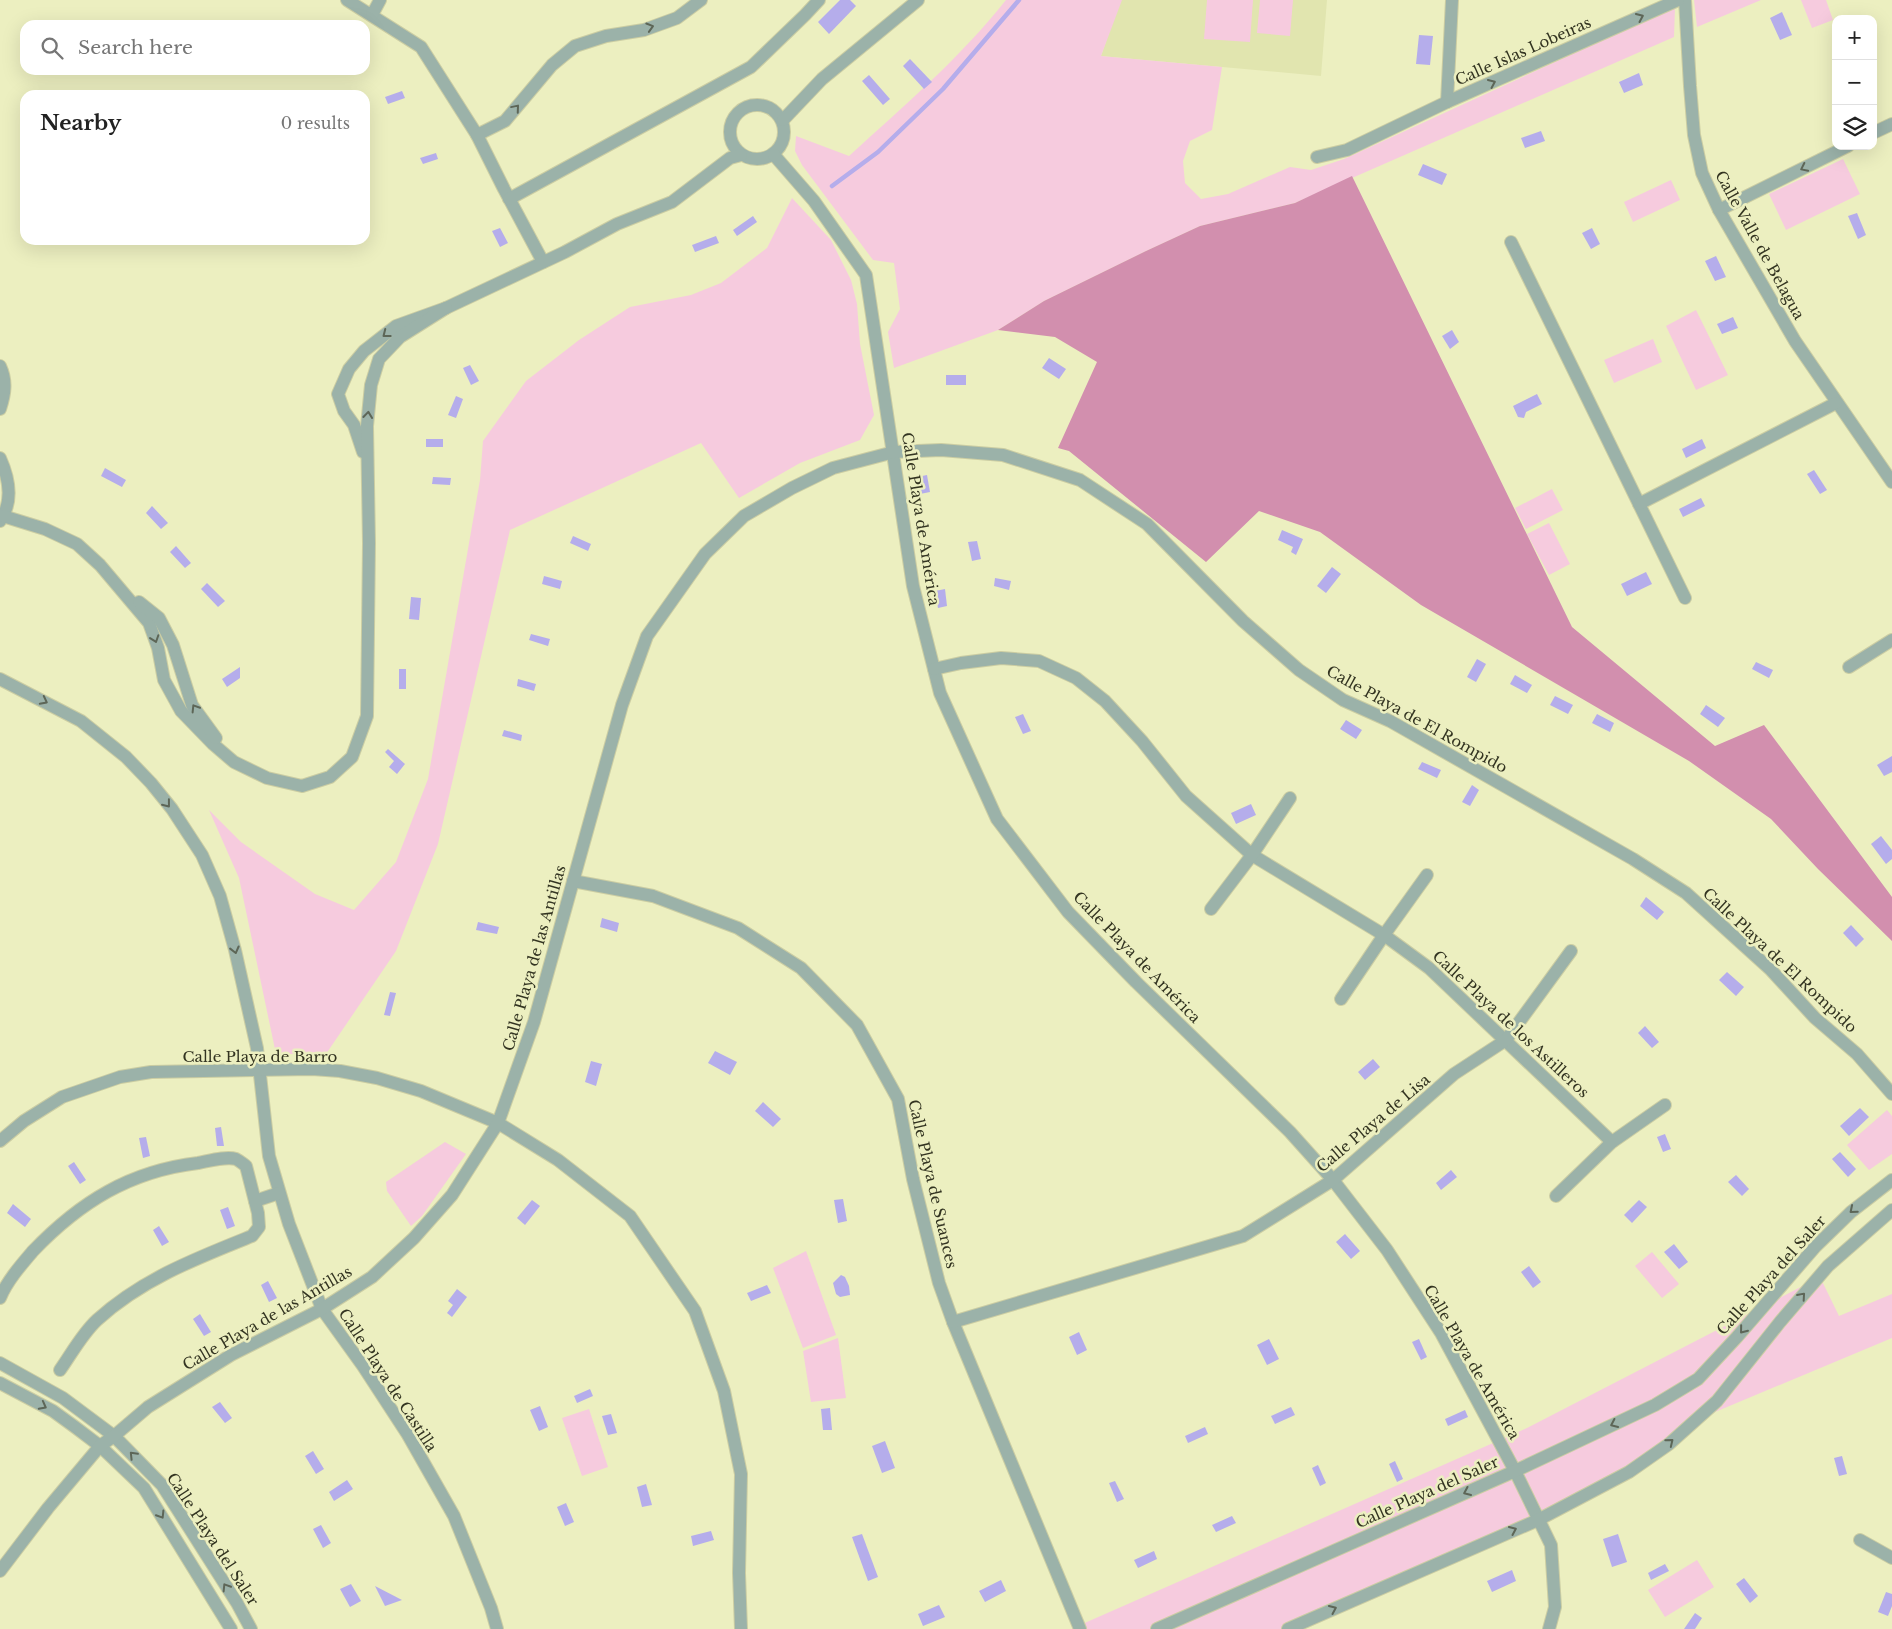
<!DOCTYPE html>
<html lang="en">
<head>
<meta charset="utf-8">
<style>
	:root { --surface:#fff; --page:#f6f6f6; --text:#222; --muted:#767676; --line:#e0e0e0 }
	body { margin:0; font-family:"Libre Baskerville",serif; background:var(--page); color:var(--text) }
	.controls { position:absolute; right:15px; top:15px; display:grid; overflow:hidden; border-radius:10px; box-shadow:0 5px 20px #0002 }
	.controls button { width:45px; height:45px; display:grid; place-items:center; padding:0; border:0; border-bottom:1px solid var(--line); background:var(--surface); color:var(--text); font:25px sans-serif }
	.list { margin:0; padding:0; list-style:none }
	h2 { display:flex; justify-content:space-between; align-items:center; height:65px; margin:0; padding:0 20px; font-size:21px }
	h2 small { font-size:16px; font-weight:400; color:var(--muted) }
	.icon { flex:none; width:28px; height:28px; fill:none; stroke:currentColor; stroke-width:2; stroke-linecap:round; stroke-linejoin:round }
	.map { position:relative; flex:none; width:1892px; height:1629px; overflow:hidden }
	.search { position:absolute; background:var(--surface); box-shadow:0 5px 20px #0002; left:20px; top:20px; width:350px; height:55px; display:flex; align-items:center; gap:12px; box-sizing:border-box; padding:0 18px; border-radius:15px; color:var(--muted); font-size:19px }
	.panel { position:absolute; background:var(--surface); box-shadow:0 5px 20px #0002; left:20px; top:90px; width:350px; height:155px; border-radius:15px }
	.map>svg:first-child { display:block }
	.built { fill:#e1e5af }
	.green { fill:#f6cbde }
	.forest { fill:#d28fae }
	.water { fill:#b5adeb }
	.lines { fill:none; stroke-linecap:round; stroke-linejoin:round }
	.stream { stroke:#b5adeb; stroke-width:4.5 }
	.minor-casing { stroke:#cbcda3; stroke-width:14 }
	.minor { stroke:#9bb2a9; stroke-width:12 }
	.oneway { stroke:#5d6657 }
	.labels { text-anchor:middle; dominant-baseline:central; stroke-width:5; stroke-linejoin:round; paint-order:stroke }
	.street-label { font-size:15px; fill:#333421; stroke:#ecefc0 }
</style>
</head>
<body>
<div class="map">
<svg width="1892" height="1629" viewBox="0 0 1892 1629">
	<rect width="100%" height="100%" fill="#ecefc0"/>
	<polygon class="built" points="1120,0 1327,0 1321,76 1101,56"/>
	<g class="green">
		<path d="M1006 0H1122L1101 56 1222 67 1212 130 1190 141 1183 161 1185 183 1201 199 1228 194 1290 167 1311 170 1344 159 1675 7 1674 37 1295 203 1200 226 1146 251 1044 301 998 330 894 368 888 332 900 309 894 263 873 260 802 165 795 151 796 136 849 156C904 106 960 58 1006 0Z"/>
		<polygon points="1207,0 1253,0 1250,42 1204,39"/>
		<polygon points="1260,0 1293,0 1290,36 1257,33"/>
		<polygon points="1694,0 1761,0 1697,27"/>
		<polygon points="1801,0 1826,0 1833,20 1812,28"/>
		<polygon points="1843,159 1860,194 1786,230 1769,194"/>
		<polygon points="1671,180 1680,200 1633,222 1624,202"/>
		<polygon points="792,198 831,240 851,280 857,304 860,344 874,415 860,440 800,463 739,498 701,443 510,530 438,844 396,951 326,1054 276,1054 239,878 209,810 241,842 315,894 354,910 396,862 428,779 480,480 483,441 526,381 579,340 630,307 691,295 721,283 767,248"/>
		<polygon points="1696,310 1728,375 1696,390 1666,326"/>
		<polygon points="1653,339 1662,362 1614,383 1604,360"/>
		<polygon points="1552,489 1563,510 1526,529 1515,508"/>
		<polygon points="1549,523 1570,564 1549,575 1527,534"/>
		<polygon points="1887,1110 1892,1116 1892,1154 1869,1170 1847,1145"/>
		<polygon points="445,1142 466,1154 422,1216 411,1226 387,1191 386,1182"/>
		<polygon points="806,1251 836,1335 803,1348 773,1268"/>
		<polygon points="1652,1252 1679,1284 1662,1298 1635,1266"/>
		<polygon points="1820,1277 1839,1316 1892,1294 1892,1338 1708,1415 1642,1464 1294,1629 1071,1629 1527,1428"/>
		<polygon points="838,1338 846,1398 811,1402 803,1351"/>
		<polygon points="589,1409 608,1467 582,1476 562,1418"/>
		<polygon points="1697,1560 1714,1587 1665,1617 1648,1590"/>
	</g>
	<polygon class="forest" points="1352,176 1572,627 1715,746 1764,725 1892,897 1892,941 1818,869 1771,819 1689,761 1421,605 1320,532 1259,511 1206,562 1069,451 1058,448 1097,362 1055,337 998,330 1044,301 1146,251 1200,226 1295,203"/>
	<g class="water">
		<polygon points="840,0 850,0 856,6 829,34 818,22"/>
		<polygon points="1782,12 1792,35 1780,40 1770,18"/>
		<polygon points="1419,35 1433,36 1430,65 1416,64"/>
		<polygon points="910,59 932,82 924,89 903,66"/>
		<polygon points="1639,73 1643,85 1624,93 1619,82"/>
		<polygon points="869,75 890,99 883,105 862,81"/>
		<polygon points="402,91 405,98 388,104 385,97"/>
		<polygon points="1541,131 1545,141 1525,148 1521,138"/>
		<polygon points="436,153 438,159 423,164 420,158"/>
		<polygon points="1423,164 1447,174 1442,185 1418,175"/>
		<polygon points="1857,213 1866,235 1858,239 1848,216"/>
		<polygon points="753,216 757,222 737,236 733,230"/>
		<polygon points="500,228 508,243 500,247 492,231"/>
		<polygon points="1592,228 1600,244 1591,249 1582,233"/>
		<polygon points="716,236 719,243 695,252 692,245"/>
		<polygon points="1716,256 1726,277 1715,281 1705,261"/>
		<polygon points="1733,317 1738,328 1722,334 1717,324"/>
		<polygon points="1452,330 1459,342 1450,349 1442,336"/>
		<polygon points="1049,358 1066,369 1059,379 1042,368"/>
		<polygon points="470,365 479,381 471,385 463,368"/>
		<rect x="946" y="375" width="20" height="10"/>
		<polygon points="1537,394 1542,404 1526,412 1524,418 1518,417 1513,406"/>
		<polygon points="456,396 463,399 456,418 448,415"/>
		<rect x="426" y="439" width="17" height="8"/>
		<polygon points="1702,439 1706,448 1686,458 1682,449"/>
		<polygon points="105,468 126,480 122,487 101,476"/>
		<polygon points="1814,470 1827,490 1820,494 1807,474"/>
		<polygon points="927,475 930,492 920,494 917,477"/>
		<polygon points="433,477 451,478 450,485 432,484"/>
		<polygon points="1701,498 1705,506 1683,517 1679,509"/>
		<polygon points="152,506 168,523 161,529 146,513"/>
		<polygon points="1282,530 1303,539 1296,555 1291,552 1293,547 1278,540"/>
		<polygon points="573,536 591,544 588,551 570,543"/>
		<polygon points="977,541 981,559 972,561 968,542"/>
		<polygon points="176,546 191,563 185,568 170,552"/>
		<polygon points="1332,567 1341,574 1326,593 1317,586"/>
		<polygon points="1646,572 1652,584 1627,596 1621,584"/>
		<polygon points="544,576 562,581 560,589 542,584"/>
		<polygon points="995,578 1011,581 1009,590 994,586"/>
		<polygon points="207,583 225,601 218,607 201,589"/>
		<polygon points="945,589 947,606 938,608 935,591"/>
		<polygon points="411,597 421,598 419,620 409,619"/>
		<polygon points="531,634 550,639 548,646 529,640"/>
		<polygon points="1477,659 1486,664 1476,682 1467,677"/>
		<polygon points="1756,662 1773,670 1769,678 1752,669"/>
		<polygon points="240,667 240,678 227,687 222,679"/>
		<rect x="399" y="669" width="7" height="20"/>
		<polygon points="1515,675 1532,685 1527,693 1510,684"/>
		<polygon points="518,679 536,684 534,691 517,686"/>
		<polygon points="1555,696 1573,705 1568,714 1550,705"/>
		<polygon points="1706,705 1725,718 1718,727 1700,714"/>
		<polygon points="1023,714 1031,731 1023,734 1015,717"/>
		<polygon points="1597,714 1614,723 1610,732 1592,723"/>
		<polygon points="1346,720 1362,730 1356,739 1340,729"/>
		<polygon points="504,730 522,735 521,741 502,736"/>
		<polygon points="388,749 405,764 397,774 389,767 394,761 385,752"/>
		<polygon points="1892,756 1892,772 1884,776 1877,765"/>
		<polygon points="1422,762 1441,770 1437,778 1418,769"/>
		<polygon points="1472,785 1479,790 1470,806 1462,802"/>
		<polygon points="1251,804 1256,815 1236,824 1231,813"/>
		<polygon points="1881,836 1892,850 1892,859 1886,864 1871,844"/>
		<polygon points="1646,897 1664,912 1657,920 1640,906"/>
		<polygon points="602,918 619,923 617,932 600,927"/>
		<polygon points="478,922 499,927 497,934 476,930"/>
		<polygon points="1851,925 1864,939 1856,947 1843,933"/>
		<polygon points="1727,972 1744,987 1736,996 1719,980"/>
		<polygon points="390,992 396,993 390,1016 384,1015"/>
		<polygon points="1645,1026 1659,1042 1652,1048 1638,1033"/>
		<polygon points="715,1051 737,1062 730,1075 708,1063"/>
		<polygon points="1373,1059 1380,1067 1365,1080 1358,1072"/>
		<polygon points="591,1061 602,1064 596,1086 585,1082"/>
		<polygon points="763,1102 781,1119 773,1127 755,1111"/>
		<polygon points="1860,1108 1869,1117 1849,1136 1840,1126"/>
		<polygon points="221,1127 224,1146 217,1146 215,1128"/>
		<polygon points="1665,1134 1671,1149 1663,1152 1657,1137"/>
		<polygon points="146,1137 150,1156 143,1158 139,1138"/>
		<polygon points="1840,1152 1856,1169 1848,1177 1832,1159"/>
		<polygon points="74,1162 86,1180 80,1184 68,1166"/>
		<polygon points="1451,1170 1457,1177 1441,1190 1436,1183"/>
		<polygon points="1736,1175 1749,1189 1742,1196 1728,1182"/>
		<polygon points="843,1199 847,1221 838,1223 834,1200"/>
		<polygon points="532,1200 540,1206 525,1225 517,1218"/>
		<polygon points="1639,1200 1647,1207 1632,1223 1624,1215"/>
		<polygon points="13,1204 31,1219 25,1227 7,1213"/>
		<polygon points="228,1207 235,1226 227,1229 220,1210"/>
		<polygon points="159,1226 169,1242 162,1246 153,1230"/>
		<polygon points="1345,1234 1360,1251 1351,1259 1336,1242"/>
		<polygon points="1674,1244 1688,1262 1679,1269 1664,1252"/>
		<polygon points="1529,1266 1541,1282 1533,1288 1521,1272"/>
		<polygon points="841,1275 845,1277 849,1286 850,1295 840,1297 836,1294 833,1283"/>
		<polygon points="268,1281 277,1298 269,1302 261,1285"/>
		<polygon points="767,1285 771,1293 751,1301 747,1293"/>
		<polygon points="457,1289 467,1297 452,1317 447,1313 453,1305 448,1301"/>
		<polygon points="200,1314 211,1332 204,1336 193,1319"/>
		<polygon points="1079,1332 1087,1350 1077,1355 1069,1337"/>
		<polygon points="1269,1339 1279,1359 1267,1365 1257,1345"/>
		<polygon points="1419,1339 1427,1357 1421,1360 1412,1342"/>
		<polygon points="590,1389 593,1396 577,1403 574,1396"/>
		<polygon points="220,1402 232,1418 225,1423 212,1407"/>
		<polygon points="540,1406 548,1427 539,1431 530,1410"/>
		<polygon points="1291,1407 1295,1415 1275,1424 1271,1416"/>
		<polygon points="830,1408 832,1430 823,1430 821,1409"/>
		<polygon points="1465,1410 1468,1417 1448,1426 1445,1419"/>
		<polygon points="611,1414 617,1433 608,1435 602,1416"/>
		<polygon points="1205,1427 1208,1434 1188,1443 1185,1436"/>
		<polygon points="885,1441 895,1468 882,1473 872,1446"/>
		<polygon points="313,1451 324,1469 316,1474 305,1456"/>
		<polygon points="1842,1456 1847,1474 1839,1476 1834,1458"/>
		<polygon points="1395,1461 1403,1479 1397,1482 1389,1464"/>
		<polygon points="1318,1465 1326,1483 1320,1486 1312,1468"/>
		<polygon points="347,1480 353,1489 334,1501 329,1492"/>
		<polygon points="1115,1481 1124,1499 1117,1502 1109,1483"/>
		<polygon points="646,1484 652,1505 642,1507 637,1487"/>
		<polygon points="566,1503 574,1522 565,1526 557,1507"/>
		<polygon points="1232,1516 1236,1523 1216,1532 1212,1525"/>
		<polygon points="321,1525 331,1543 323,1548 313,1529"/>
		<polygon points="711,1531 714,1540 693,1546 691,1536"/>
		<polygon points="862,1534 878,1577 868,1581 852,1537"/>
		<polygon points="1618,1534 1627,1562 1612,1567 1603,1539"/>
		<polygon points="1154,1551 1157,1559 1138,1568 1134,1560"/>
		<polygon points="1665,1564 1669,1571 1651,1580 1648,1573"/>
		<polygon points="1512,1570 1516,1581 1492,1592 1487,1581"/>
		<polygon points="1744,1578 1758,1596 1750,1603 1736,1584"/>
		<polygon points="1001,1580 1006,1591 985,1602 979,1591"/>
		<polygon points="351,1584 361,1601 350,1607 340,1589"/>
		<polygon points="375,1586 402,1600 385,1606"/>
		<polygon points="1886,1592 1892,1594 1892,1606 1888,1616 1878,1612"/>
		<polygon points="939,1605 945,1617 923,1626 918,1614"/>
		<polygon points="1695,1613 1702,1618 1695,1629 1684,1629"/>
	</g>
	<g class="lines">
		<polyline class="stream" points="832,186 878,152 943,89 1019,0"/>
		<g class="minor-casing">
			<g id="minor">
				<polyline points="347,0 421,47 477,135 504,189 543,262"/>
				<polyline points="1685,0 1690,86 1694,135 1702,173 1719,210 1795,341 1892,482"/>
				<polyline points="372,15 380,0"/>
				<polyline points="1447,102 1452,0"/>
				<circle cx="757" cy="132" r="27"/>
				<polyline points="783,120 822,79 918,0"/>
				<polyline points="1873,133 1892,124"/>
				<polyline points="477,135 505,121 552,65 575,46 606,36 644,30 677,18 701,0"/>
				<polyline points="774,155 814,201 866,275 913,586 940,693 997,819 1068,912 1136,982 1290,1132 1333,1180 1387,1250 1441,1333 1515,1471 1551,1545 1555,1607 1549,1629"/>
				<polyline points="1317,157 1347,150 1447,102 1678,0"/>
				<polyline points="509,199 751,67 805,15 819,0"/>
				<polyline points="1719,210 1848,146"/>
				<polyline points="1511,242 1685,598"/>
				<path d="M0 366C7 381 5 394 0 409"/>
				<polyline points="363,452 354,425 344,411 338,394 349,369 364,351 396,326 446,308 565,252 617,224 672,202 730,158 741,155"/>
				<path d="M0 458C9 478 14 501 0 521"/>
				<polyline points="1639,504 1836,403"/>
				<polyline points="3,516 45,529 77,544 100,565 149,623 158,648 164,680 181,711 213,744 234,762 267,778 302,786 330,777 352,757 367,716 369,543 367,426 371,385 379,359 400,337 446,308"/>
				<polyline points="139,602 159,618 173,645 192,705 216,738"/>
				<polyline points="1849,667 1892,640"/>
				<polyline points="934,669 961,663 1001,658 1039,661 1076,678 1105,701 1142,741 1186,796 1252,855 1384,935 1429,968 1612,1142"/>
				<polyline points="0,679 81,721 126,757 151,783 172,809 202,855 220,896 235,950 257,1048 269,1156 289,1224 322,1309 363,1366 408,1435 454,1516 491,1608 497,1629"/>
				<polyline points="573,881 653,896 738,928 801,968 857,1025 898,1099 913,1179 939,1283 953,1322 1080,1629"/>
				<polyline points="1211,909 1252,855 1290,798"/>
				<polyline points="1341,999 1384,935 1427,875"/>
				<polyline points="0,1141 24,1121 62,1097 120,1077 151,1072 312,1069 340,1071 377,1078 421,1091 498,1123 558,1160 630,1216 695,1311 724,1391 741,1474 739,1573 741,1629"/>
				<polyline points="1556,1196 1612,1142 1665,1105"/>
				<polyline points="255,1201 279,1193"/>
				<path d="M0 1298C7 1281 21 1265 33 1251 80 1202 130 1171 198 1163 209 1161 226 1156 236 1159 240 1161 243 1164 246 1166L258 1213 259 1227 252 1236C197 1258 142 1279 97 1320 82 1334 72 1353 60 1370"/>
				<polyline points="953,1322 1243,1236 1333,1180 1454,1074 1506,1040 1571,951"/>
				<polyline points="0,1363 63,1398 114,1436 162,1485 237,1603 251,1629"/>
				<polyline points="0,1383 53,1411 75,1427 100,1446 144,1488 231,1629"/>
				<polyline points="1860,1540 1892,1558"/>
				<polyline points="0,1571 48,1508 100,1446 114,1436 148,1407 231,1355 322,1309 372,1277 414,1238 452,1195 498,1123 534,1022 622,705 647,636 705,554 744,516 792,488 833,468 894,452 941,450 1003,455 1080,480 1147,524 1243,621 1299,670 1343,700 1390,721 1633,859 1686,893 1770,969 1815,1018 1857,1054 1892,1094"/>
				<polyline points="1157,1629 1515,1471 1655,1405 1698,1379 1737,1337 1815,1247 1851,1212 1892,1180"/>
				<polyline points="1288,1629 1538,1520 1629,1472 1669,1444 1717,1401 1780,1322 1828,1266 1892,1210"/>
			</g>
		</g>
		<use href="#minor" class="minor"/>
	</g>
	<defs><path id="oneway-chevron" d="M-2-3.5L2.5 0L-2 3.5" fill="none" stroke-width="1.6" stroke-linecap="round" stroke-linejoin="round" transform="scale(1.25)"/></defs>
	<g class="oneway">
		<use href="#oneway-chevron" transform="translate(1640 17) rotate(-24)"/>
		<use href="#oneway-chevron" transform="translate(650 27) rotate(-17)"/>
		<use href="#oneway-chevron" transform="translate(1492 83) rotate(-24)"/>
		<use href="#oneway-chevron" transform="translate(516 108) rotate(-50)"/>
		<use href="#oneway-chevron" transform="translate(1804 168) rotate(154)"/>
		<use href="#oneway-chevron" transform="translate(386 334) rotate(142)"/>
		<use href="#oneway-chevron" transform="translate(368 415) rotate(-84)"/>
		<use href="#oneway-chevron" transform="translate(155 639) rotate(71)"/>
		<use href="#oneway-chevron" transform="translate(44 701) rotate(27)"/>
		<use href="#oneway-chevron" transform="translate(195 708) rotate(-122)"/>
		<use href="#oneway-chevron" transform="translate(167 804) rotate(52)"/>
		<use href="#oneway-chevron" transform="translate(235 950) rotate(76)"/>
		<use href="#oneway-chevron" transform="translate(1853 1210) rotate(140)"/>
		<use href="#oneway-chevron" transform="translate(1802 1296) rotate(-49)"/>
		<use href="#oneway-chevron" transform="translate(1743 1330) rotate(129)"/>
		<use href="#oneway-chevron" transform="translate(43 1406) rotate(28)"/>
		<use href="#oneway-chevron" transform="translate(1614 1424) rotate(155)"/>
		<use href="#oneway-chevron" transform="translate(1670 1442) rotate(-39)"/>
		<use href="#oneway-chevron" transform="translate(133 1455) rotate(-134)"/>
		<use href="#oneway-chevron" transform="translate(1467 1492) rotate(156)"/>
		<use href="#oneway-chevron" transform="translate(161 1515) rotate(58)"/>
		<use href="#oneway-chevron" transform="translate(1513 1530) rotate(-24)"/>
		<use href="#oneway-chevron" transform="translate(226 1587) rotate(-122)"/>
		<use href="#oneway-chevron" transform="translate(1333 1609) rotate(-24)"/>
	</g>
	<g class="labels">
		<g class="street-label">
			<text transform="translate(1523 51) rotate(-24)">Calle Islas Lobeiras</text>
			<text transform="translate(1760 245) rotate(61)">Calle Valle de Belagua</text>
			<text transform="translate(921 519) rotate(81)">Calle Playa de América</text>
			<text transform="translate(1417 719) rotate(29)">Calle Playa de El Rompido</text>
			<text transform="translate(1137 957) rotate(46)">Calle Playa de América</text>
			<text transform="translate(534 958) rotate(-74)">Calle Playa de las Antillas</text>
			<text transform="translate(1780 960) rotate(43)">Calle Playa de El Rompido</text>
			<text transform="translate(1511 1024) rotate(43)">Calle Playa de los Astilleros</text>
			<text x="260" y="1056">Calle Playa de Barro</text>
			<text transform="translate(1373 1123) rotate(-40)">Calle Playa de Lisa</text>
			<text transform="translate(933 1184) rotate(77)">Calle Playa de Suances</text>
			<text transform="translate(1771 1275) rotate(-48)">Calle Playa del Saler</text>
			<text transform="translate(267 1318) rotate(-30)">Calle Playa de las Antillas</text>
			<text transform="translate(1472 1362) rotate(60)">Calle Playa de América</text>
			<text transform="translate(388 1380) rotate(57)">Calle Playa de Castilla</text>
			<text transform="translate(1427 1492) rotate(-24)">Calle Playa del Saler</text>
			<text transform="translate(213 1539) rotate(57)">Calle Playa del Saler</text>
		</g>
	</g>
</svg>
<div class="controls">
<button>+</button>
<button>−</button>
<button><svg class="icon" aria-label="layers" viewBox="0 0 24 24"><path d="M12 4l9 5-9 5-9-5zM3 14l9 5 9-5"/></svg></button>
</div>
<div class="search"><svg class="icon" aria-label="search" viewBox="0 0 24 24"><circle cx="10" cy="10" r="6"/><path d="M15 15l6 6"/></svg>Search here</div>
<section class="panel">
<h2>Nearby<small>0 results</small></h2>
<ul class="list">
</ul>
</section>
</div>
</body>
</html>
